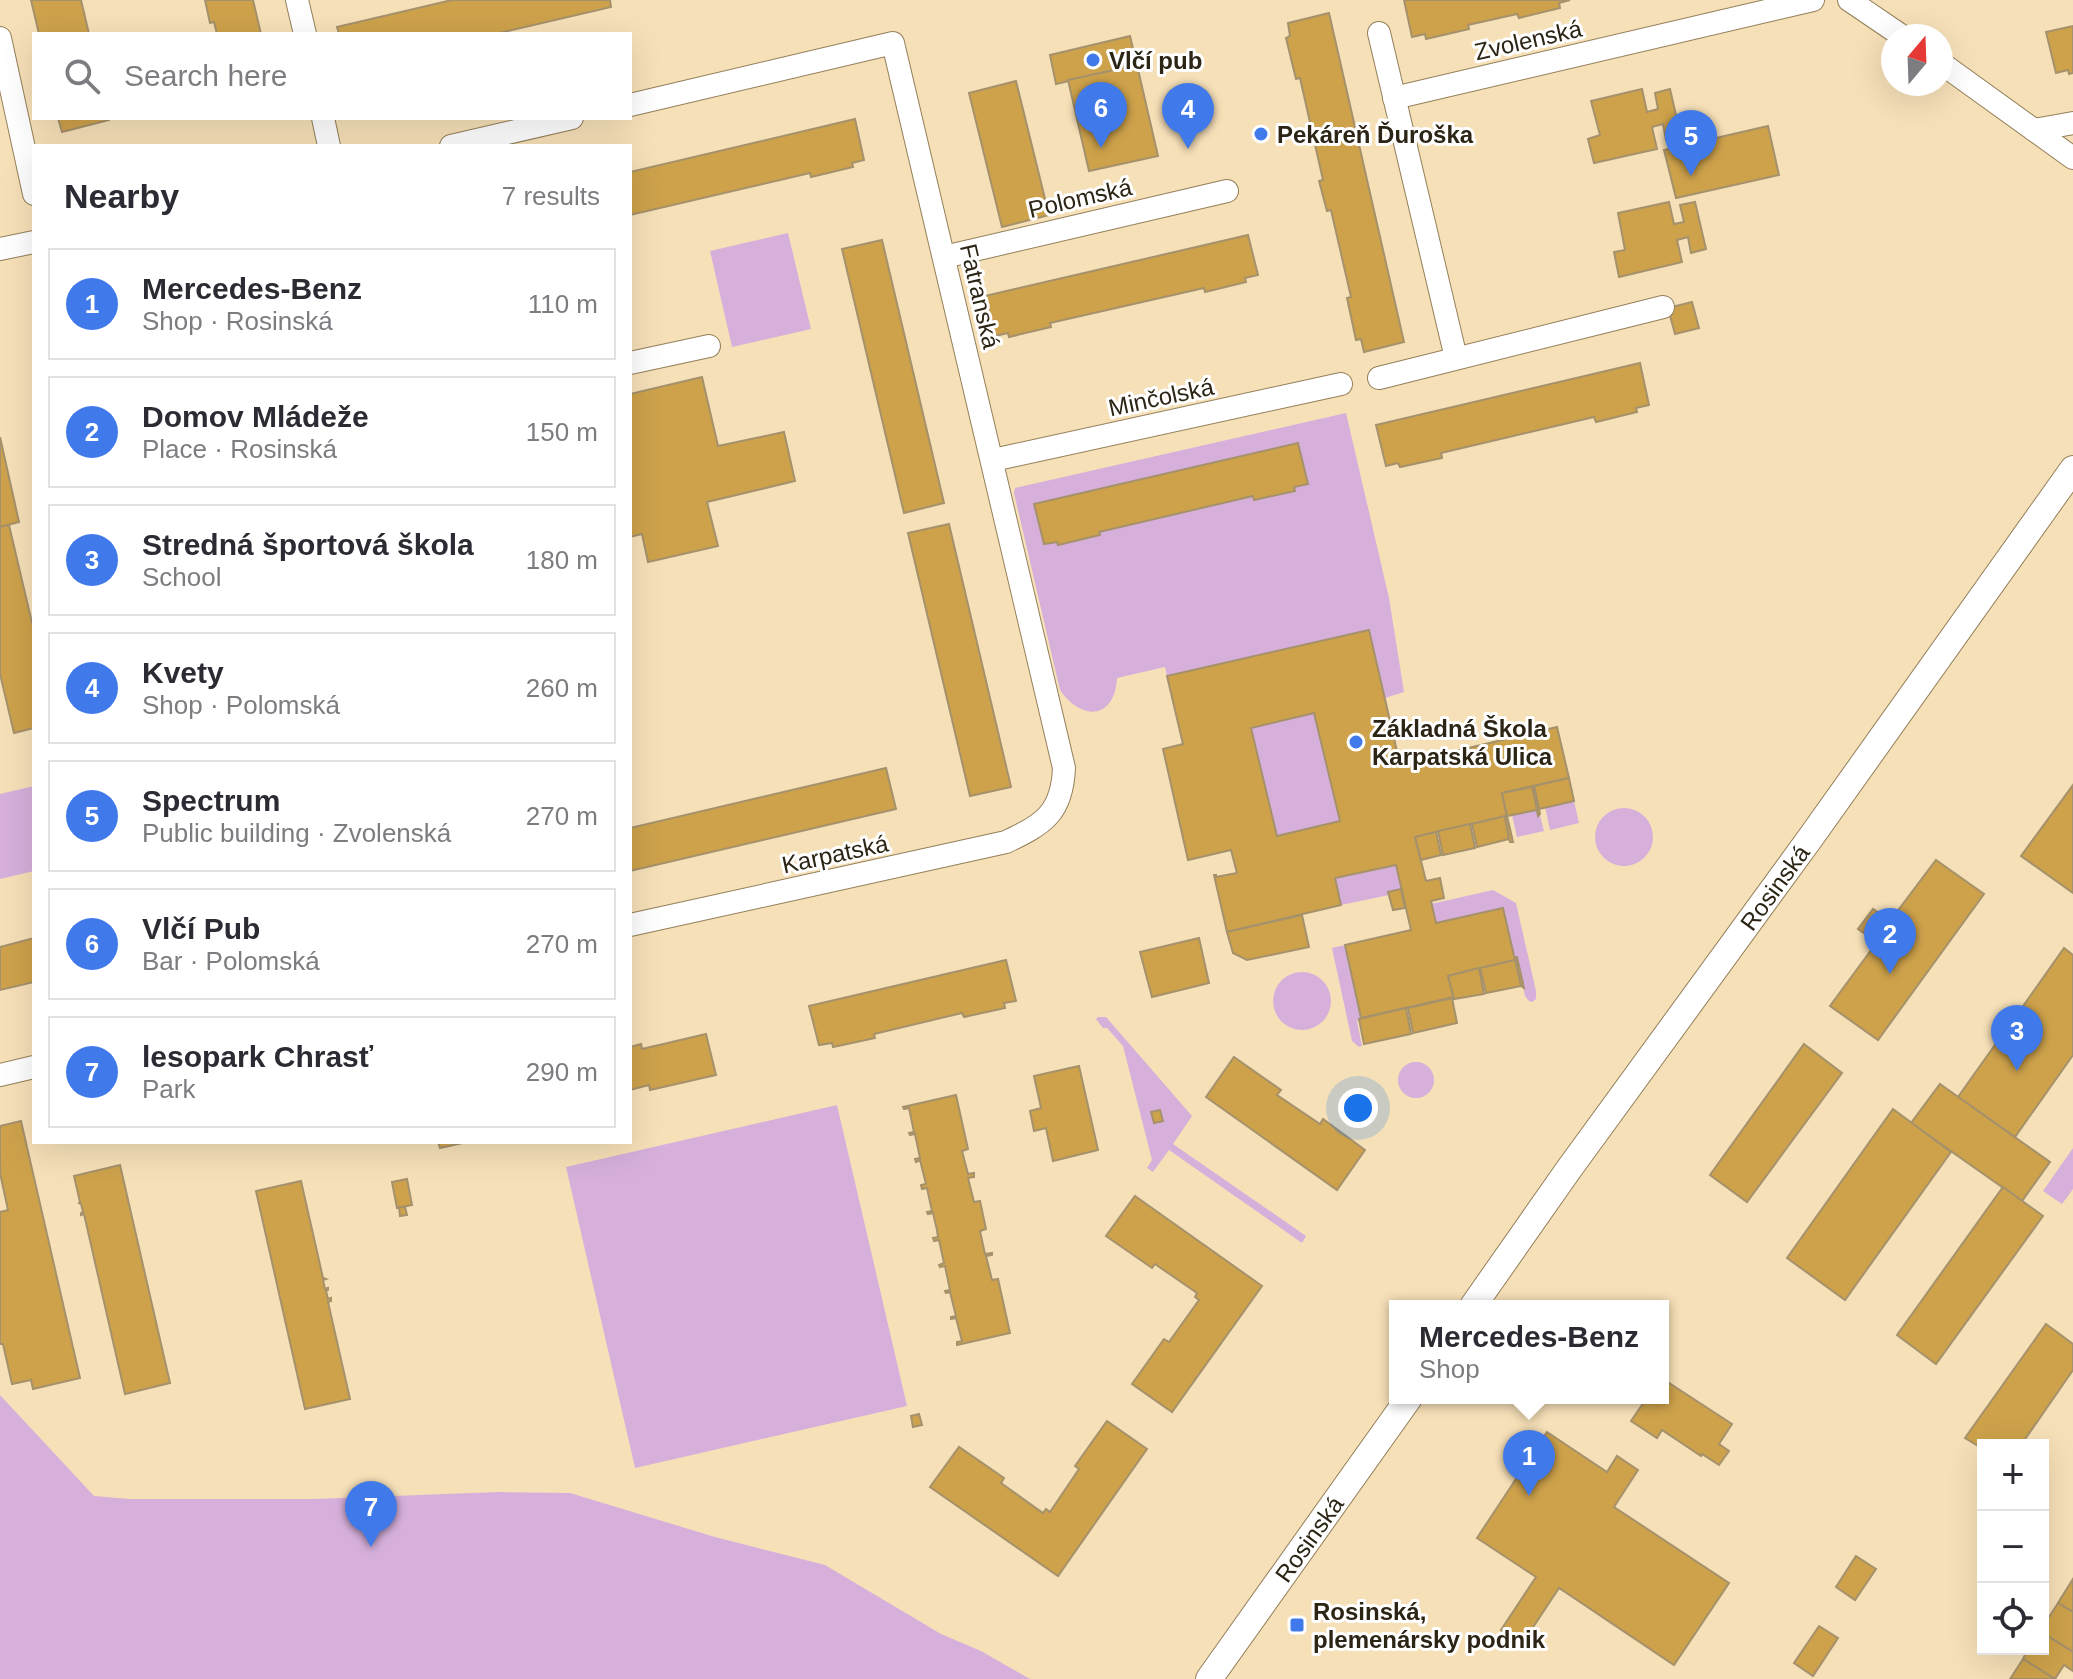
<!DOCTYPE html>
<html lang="en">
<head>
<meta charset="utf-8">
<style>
	:root { --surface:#fff; --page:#f7f7f7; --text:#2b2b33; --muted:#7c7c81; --line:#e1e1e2; --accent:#4079e9 }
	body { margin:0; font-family:Helvetica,sans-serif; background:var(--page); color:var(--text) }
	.controls { position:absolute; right:24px; bottom:24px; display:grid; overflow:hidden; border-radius:0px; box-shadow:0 8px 32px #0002 }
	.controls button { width:72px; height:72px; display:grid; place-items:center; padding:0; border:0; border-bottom:2px solid var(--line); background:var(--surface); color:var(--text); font:40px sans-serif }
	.compass { position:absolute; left:1881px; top:24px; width:72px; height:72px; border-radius:50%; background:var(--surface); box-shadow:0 8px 32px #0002; rotate:19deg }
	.you { position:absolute; left:1358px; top:1108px; width:28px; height:28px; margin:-20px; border:6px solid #fff; border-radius:50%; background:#1a73e8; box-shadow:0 0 0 12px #1a73e833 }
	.badge { display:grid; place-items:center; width:52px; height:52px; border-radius:50%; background:var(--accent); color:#fff; font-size:26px; font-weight:700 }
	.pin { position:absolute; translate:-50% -66px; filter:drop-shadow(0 2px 4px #0008) }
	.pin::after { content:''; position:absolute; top:42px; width:28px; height:24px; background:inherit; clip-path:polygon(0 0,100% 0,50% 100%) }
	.popup { position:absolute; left:1389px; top:1300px; width:280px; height:104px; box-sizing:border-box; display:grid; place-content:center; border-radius:0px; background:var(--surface); filter:drop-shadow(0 2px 6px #0005); font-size:26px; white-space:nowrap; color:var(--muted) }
	.popup b { font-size:30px; color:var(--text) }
	.popup::after { content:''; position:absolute; left:50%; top:100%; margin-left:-16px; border:16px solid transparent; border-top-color:var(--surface) }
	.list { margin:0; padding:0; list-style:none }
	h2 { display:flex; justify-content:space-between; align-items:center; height:104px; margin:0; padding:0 32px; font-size:34px }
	h2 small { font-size:26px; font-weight:400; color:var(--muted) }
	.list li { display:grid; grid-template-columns:52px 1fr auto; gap:24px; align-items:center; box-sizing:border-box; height:112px; margin:0 16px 16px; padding:0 16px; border:2px solid var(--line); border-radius:0px }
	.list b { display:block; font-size:30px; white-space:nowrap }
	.list p { margin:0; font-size:26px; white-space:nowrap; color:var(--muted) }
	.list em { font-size:26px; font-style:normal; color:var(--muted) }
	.icon { flex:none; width:44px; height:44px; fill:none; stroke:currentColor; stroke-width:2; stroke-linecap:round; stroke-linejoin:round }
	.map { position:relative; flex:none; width:2073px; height:1679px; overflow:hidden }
	.search { position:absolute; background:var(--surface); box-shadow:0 8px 32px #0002; left:32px; top:32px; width:600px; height:88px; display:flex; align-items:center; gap:20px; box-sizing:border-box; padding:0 28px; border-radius:0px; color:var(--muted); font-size:30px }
	.panel { position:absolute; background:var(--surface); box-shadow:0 8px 32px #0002; left:32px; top:144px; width:600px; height:1000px; border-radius:0px }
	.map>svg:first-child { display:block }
	.green { fill:#d6b0db; fill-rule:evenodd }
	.building { fill:#cea24b; stroke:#a5916b; stroke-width:2; fill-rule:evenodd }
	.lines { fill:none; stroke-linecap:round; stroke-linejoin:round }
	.minor-casing { stroke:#937f5a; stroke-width:24 }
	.tertiary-casing { stroke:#937f5a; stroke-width:28 }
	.minor { stroke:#fff; stroke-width:22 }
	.tertiary { stroke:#fff; stroke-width:26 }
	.poi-dot { fill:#4079e9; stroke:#fff; stroke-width:3 }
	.labels { text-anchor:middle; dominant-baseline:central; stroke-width:6; stroke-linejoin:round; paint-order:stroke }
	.street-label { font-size:24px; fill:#2c2414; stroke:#fff }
	.poi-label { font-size:24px; font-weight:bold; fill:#2c2414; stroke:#fff; text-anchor:start }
</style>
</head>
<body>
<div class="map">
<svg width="2073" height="1679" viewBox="0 0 2073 1679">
	<rect width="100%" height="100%" fill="#f6e0b8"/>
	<g class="green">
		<polygon points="788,233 811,329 732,347 710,251"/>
		<path d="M1346 413 1389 598 1404 692 1385 698 1368 630 1167 676 1165 667 1117 678C1115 719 1082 722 1060 690L1014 493 1015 488ZM1298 443 1308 484 1294 487 1295 491 1254 500 1253 496 1099 532V536L1058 545 1057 542 1044 544 1035 504Z"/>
		<polygon points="1314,713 1340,821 1277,836 1251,728"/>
		<polygon points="34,786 34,871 0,879 0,794"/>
		<polygon points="1574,801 1579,823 1550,830 1545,807"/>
		<circle cx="1624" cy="837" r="29"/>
		<polygon points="1537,810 1538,815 1540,815 1544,831 1517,837 1512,815"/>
		<polygon points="1396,865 1401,889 1389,892 1389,895 1341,905 1335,878"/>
		<polygon points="1493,890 1516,903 1536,991 1536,999 1532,1002 1529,1001 1525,996 1517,958 1515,957 1503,909 1436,923 1431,904"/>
		<polygon points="1345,945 1361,1018 1357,1021 1362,1046 1359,1047 1352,1041 1332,948"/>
		<circle cx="1302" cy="1001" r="29"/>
		<polygon points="1098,1017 1106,1017 1192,1116 1173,1144 1306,1236 1302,1243 1169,1150 1153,1172 1147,1168 1152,1160 1123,1046 1107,1028 1103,1028 1096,1019"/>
		<circle cx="1416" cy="1080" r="18"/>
		<polygon points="837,1105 907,1406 635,1468 566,1167"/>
		<polygon points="2073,1148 2073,1189 2062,1204 2043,1191"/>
		<polygon points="0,1395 94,1496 130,1499 313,1499 499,1492 570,1493 715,1537 825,1565 941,1634 981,1651 1030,1679 0,1679"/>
	</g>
	<g class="building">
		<polygon points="31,0 81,0 89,34 39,34"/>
		<polygon points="205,0 253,0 261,34 217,34 214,22 210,23"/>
		<polygon points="452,0 610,0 611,7 495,34 339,34 337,27"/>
		<polygon points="1404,0 1570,0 1559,3 1560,8 1519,18 1517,14 1468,25 1469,29 1426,39 1425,34 1412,37"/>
		<polygon points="1329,13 1404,342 1364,352 1361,339 1356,340 1347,298 1351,297 1331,210 1327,211 1319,181 1323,180 1300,78 1296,79 1286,38 1290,36 1288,23"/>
		<polygon points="2073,26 2073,73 2069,74 2068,70 2056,73 2046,32"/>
		<polygon points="1130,36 1137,65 1056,84 1050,55"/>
		<polygon points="1137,65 1158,156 1089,171 1068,80"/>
		<polygon points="1016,81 1049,215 1002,227 969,93"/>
		<polygon points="1642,89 1647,112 1658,109 1655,93 1670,89 1681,137 1666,140 1663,124 1652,127 1657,149 1594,163 1588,139 1600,135 1591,101"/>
		<polygon points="58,118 109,118 109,120 62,132"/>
		<polygon points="855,119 864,160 852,163 853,167 811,177 810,173 630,215 630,172"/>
		<polygon points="1768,126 1779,175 1676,198 1664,150"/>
		<polygon points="1669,202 1674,224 1684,222 1680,205 1695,202 1706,249 1691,253 1688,237 1677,240 1682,262 1619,277 1614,252 1625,250 1618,213"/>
		<polygon points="1248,235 1258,275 1245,278 1246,282 1205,292 1204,288 1050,323 1051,327 1009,337 1008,333 995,336 985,296"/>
		<polygon points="882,240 944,503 904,513 842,249"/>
		<polygon points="1692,302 1699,328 1675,334 1668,308"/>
		<polygon points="1640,363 1649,405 1636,408 1637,412 1596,422 1594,417 1441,453 1442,458 1400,467 1398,463 1386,466 1376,425"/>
		<polygon points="702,377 718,446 784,432 795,481 707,502 718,546 648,562 642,534 630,537 630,394"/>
		<polygon points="0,437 19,522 0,527"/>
		<polygon points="1298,443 1308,484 1294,487 1295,491 1254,500 1253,496 1099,532 1100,535 1058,545 1057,542 1044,544 1034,504"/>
		<polygon points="949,524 1011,787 970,796 908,533"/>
		<polygon points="9,525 34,631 34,728 14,733 0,674 0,527"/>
		<path d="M1369 630 1399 760 1421 755 1422 759 1557 727 1569 778 1502 793 1507 816 1415 837 1426 881 1440 878 1444 898 1431 901 1436 923 1503 908 1515 960 1448 976 1454 997 1361 1018 1345 945 1411 930 1396 865 1335 878 1341 905 1227 932 1214 875H1216V877L1237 873 1231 850 1188 860 1163 749 1183 744 1167 676ZM1314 713 1340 821 1277 836 1251 728Z"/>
		<polygon points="886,768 896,809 630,871 630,828"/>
		<polygon points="1569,778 1574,801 1539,809 1534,786"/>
		<polygon points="2073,785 2073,893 2021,856"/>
		<polygon points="1534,786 1540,814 1538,816 1532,787"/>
		<polygon points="1532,787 1537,810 1507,816 1502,793"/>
		<polygon points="1505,816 1509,839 1477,847 1472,824"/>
		<polygon points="1505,816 1507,816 1513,842 1510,842 1509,839"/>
		<polygon points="1470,824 1475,848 1443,855 1438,831"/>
		<polygon points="1436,832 1441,855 1421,860 1415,837"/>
		<polygon points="1936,860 1984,894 1878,1040 1830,1006 1877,942 1858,929 1873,909 1890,921"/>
		<polygon points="1401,889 1405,908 1393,910 1388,892"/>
		<polygon points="1302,915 1309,947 1247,960 1233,953 1227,932"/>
		<polygon points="34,938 34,982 0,990 0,947"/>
		<polygon points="1199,938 1209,983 1152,997 1140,952"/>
		<polygon points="2064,948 2073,955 2073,1055 2015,1137 1958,1097 2012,1021 2013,1023 2016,1020 2014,1019"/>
		<polygon points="1515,957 1517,957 1524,988 1521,986"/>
		<polygon points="1006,960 1016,1001 1004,1003 1005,1008 964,1017 962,1013 874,1034 875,1038 833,1047 832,1043 819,1045 809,1006"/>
		<polygon points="1515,960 1521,986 1486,993 1480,968"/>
		<polygon points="1479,968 1484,994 1454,999 1448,976"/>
		<polygon points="1452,998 1457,1023 1413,1033 1408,1008"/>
		<polygon points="1406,1008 1411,1034 1364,1044 1359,1019"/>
		<polygon points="706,1034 716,1075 650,1090 649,1085 630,1090 630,1047 641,1044 642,1049"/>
		<polygon points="1804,1044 1842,1073 1747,1202 1710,1175"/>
		<polygon points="1234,1057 1281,1090 1277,1095 1320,1124 1323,1119 1365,1150 1337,1190 1206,1097"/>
		<polygon points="1079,1066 1098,1150 1053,1161 1046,1128 1034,1131 1030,1111 1041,1108 1034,1076"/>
		<polygon points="1940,1084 2050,1162 2022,1201 1911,1123"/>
		<polygon points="956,1095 968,1149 962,1151 968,1174 974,1173 974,1177 968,1178 974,1202 980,1201 986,1229 980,1231 985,1254 992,1253 992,1255 986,1256 992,1280 998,1279 1010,1333 957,1345 957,1342 962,1341 956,1318 951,1319 951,1317 956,1316 950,1292 946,1293 945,1291 950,1290 945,1266 940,1267 939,1265 944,1263 939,1240 934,1241 933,1238 938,1237 937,1230 933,1213 928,1214 927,1212 932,1211 927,1188 922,1189 921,1185 926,1184 920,1160 916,1162 915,1159 920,1158 915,1134 910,1135 909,1133 914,1132 909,1108 904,1109 903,1107"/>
		<polygon points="1893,1109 1951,1152 1845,1300 1787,1258"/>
		<polygon points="1160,1110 1163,1121 1154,1123 1151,1112"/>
		<polygon points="21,1121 80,1378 33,1389 31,1380 12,1384 3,1344 0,1344 0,1212 8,1210 0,1173 0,1126"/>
		<polygon points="438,1142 467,1142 440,1148"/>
		<polygon points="120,1165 170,1383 125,1394 84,1214 81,1215 81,1213 83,1212 81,1204 79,1203 80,1202 74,1176"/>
		<polygon points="407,1179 412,1205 397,1208 392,1182"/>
		<polygon points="301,1181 323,1278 326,1279 323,1280 325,1289 328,1288 328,1290 326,1291 328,1299 331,1298 331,1301 328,1302 350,1399 305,1409 256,1191"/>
		<polygon points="2003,1187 2043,1216 1936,1364 1897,1335"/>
		<polygon points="1135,1196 1262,1286 1172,1412 1132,1384 1164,1339 1169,1342 1199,1300 1195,1297 1197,1293 1155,1264 1152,1268 1106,1236"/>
		<polygon points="399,1207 405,1207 407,1215 400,1216"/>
		<polygon points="2046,1324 2073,1344 2073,1370 2021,1445 1983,1445 1983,1449 1965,1438"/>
		<polygon points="1663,1379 1732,1424 1719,1444 1729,1451 1719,1465 1702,1454 1701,1456 1662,1430 1657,1438 1631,1421 1644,1402 1637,1398 1663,1398"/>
		<polygon points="919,1414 922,1425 913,1427 911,1416"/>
		<polygon points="1107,1421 1147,1449 1058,1576 930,1487 959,1447 1004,1478 1001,1483 1043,1513 1046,1509 1050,1512 1079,1469 1075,1466"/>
		<polygon points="1547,1432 1607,1472 1617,1456 1638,1470 1614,1507 1729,1583 1674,1665 1559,1588 1522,1644 1501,1630 1536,1577 1477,1538"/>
		<polygon points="1856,1556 1876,1569 1855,1600 1836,1587"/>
		<polygon points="2073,1579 2073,1612 2058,1603"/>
		<polygon points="2058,1603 2073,1612 2073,1652 2043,1633 2043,1613 2049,1617"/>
		<polygon points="1819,1626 1838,1638 1813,1676 1794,1663"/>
		<polygon points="2043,1633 2073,1652 2073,1671 2064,1665 2055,1679 2023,1659 2028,1649 2043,1649"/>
		<polygon points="2023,1659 2055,1679 2010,1679"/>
	</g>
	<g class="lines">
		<g class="minor-casing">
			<g id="minor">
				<polyline points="297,0 305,34"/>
				<polyline points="1849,0 1902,36"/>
				<polyline points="1379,33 1456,358"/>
				<polyline points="0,38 34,194"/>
				<polyline points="1941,63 2073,158"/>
				<polyline points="1394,98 1813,0"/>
				<path d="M630 105 893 43 1064 768C1062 813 1044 824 1006 842L630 925"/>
				<polyline points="323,118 329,146"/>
				<polyline points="2034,130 2073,123"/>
				<polyline points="451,146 572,118"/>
				<polyline points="0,249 34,242"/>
				<polyline points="944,257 1227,191"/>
				<polyline points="630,363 709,346"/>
				<polyline points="1379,378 1663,307"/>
				<polyline points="993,460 1341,384"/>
				<polyline points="0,1075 34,1067"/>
			</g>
		</g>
		<g class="tertiary-casing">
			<g id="tertiary">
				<path id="s1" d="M1473 1306 1569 1169 1811 837 2073 469"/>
				<path id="s2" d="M1209 1679 1409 1398"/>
			</g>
		</g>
		<use href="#minor" class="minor"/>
		<use href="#tertiary" class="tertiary"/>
	</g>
	<g class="poi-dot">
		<circle cx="1093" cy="60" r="8"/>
		<circle cx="1261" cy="134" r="8"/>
		<circle cx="1356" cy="742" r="8"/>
		<rect x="1289" y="1617" width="16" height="16" rx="4"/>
	</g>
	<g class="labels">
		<g class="street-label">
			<text transform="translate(1528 40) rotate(-13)">Zvolenská</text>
			<text transform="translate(1080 198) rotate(-13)">Polomská</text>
			<text transform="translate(980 296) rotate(77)">Fatranská</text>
			<text transform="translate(1161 397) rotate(-12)">Minčolská</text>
			<text transform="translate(835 854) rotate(-12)">Karpatská</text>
			<text stroke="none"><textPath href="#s1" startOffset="516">Rosinská</textPath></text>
			<text stroke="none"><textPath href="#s2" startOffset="172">Rosinská</textPath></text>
		</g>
		<g class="poi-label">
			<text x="1109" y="60">Vlčí pub</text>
			<text x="1277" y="134">Pekáreň Ďuroška</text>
			<text x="1372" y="728">Základná Škola<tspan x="1372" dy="28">Karpatská Ulica</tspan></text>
			<text x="1313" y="1611">Rosinská,<tspan x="1313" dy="28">plemenársky podnik</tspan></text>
		</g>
	</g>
</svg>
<div class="controls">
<button>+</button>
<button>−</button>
<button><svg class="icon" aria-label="locate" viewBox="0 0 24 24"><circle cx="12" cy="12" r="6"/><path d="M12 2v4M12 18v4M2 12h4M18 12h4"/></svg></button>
</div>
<svg class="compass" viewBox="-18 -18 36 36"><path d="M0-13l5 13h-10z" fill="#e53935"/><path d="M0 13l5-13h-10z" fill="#7c7c81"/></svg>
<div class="you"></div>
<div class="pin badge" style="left:1529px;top:1496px">1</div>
<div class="popup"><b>Mercedes-Benz</b>Shop</div>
<div class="pin badge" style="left:1890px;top:974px">2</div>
<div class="pin badge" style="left:2017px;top:1071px">3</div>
<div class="pin badge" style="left:1188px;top:149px">4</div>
<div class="pin badge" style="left:1691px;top:176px">5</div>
<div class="pin badge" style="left:1101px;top:148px">6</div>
<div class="pin badge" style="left:371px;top:1547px">7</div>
<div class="search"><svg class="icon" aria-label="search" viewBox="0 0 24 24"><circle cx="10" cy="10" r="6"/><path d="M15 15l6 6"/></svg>Search here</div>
<section class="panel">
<h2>Nearby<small>7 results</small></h2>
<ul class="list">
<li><span class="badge">1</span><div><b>Mercedes-Benz</b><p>Shop · Rosinská</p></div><em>110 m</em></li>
<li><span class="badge">2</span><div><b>Domov Mládeže</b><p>Place · Rosinská</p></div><em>150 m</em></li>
<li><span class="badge">3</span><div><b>Stredná športová škola</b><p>School</p></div><em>180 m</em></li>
<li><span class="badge">4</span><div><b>Kvety</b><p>Shop · Polomská</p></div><em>260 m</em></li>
<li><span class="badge">5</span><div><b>Spectrum</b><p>Public building · Zvolenská</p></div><em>270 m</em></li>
<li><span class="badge">6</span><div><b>Vlčí Pub</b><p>Bar · Polomská</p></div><em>270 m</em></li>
<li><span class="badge">7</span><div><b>lesopark Chrasť</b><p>Park</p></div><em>290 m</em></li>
</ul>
</section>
</div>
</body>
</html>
